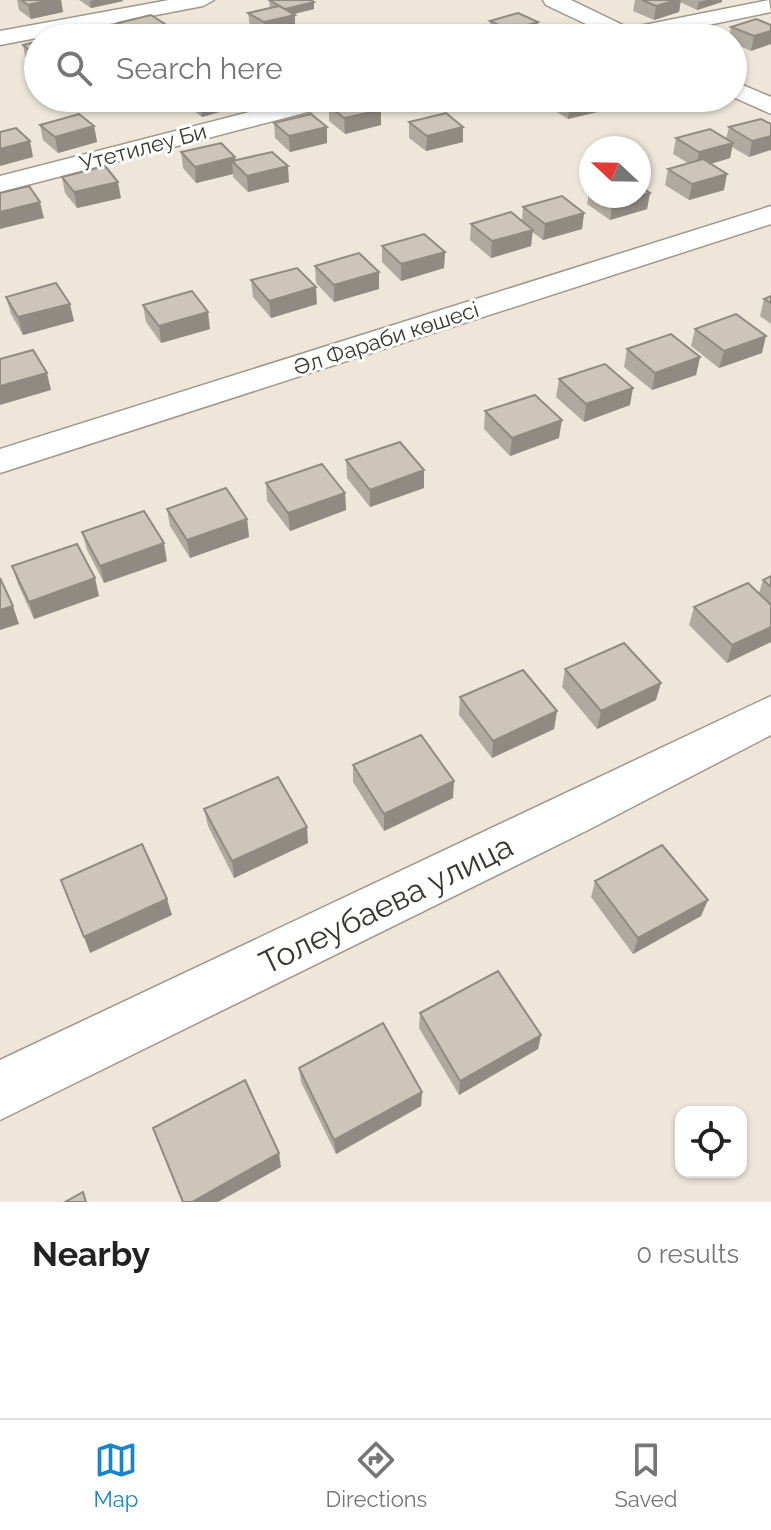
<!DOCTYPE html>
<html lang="en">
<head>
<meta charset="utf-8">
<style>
	:root { --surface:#fff; --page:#f6f6f6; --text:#222; --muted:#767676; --line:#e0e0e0; --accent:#1784cd }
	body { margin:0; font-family:Raleway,sans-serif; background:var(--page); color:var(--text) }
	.controls { position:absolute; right:24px; bottom:24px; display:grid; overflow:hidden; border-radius:16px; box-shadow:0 2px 6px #0004 }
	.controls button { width:72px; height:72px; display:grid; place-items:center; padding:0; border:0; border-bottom:2px solid var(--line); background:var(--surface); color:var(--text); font:40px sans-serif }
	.compass { position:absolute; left:579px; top:136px; width:72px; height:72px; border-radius:50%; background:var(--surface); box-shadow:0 2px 6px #0004; rotate:292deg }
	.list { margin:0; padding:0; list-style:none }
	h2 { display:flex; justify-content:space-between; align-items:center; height:104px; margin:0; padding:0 32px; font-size:34px }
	h2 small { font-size:26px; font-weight:400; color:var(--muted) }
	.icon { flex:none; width:44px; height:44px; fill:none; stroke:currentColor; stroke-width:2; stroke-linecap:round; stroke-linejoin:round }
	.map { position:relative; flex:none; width:771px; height:1202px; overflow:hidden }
	.search { position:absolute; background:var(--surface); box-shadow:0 2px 6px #0004; left:24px; right:24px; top:24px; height:88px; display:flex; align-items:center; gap:20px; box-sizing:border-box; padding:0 28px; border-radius:44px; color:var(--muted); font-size:30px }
	.sheet { height:216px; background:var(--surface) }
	nav { display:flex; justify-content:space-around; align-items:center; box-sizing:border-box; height:112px; border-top:2px solid var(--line); background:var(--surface); font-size:22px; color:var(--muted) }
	nav a { display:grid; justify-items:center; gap:4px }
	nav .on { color:var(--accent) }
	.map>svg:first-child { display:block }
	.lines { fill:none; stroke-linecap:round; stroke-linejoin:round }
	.minor-casing { stroke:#9f978b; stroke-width:3 }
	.minor { fill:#fff; fill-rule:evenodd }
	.wall { fill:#b0a99f }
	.shaded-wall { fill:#908a82 }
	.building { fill:#cdc5b9; stroke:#908a82; stroke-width:2 }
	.labels { text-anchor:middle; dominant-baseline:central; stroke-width:6; stroke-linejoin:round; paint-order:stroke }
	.far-street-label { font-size:22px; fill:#3a3732; stroke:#fff }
	.near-street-label { font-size:32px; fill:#3a3732; stroke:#fff }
</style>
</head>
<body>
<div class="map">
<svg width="771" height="1202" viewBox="0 0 771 1202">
	<rect width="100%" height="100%" fill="#eee6d9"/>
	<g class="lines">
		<g class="minor-casing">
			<g id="minor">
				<polygon points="169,0 214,0 203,6 0,45 0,31"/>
				<polygon points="543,0 571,0 629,28 769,0 771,12 645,38 601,38 605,33 546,5"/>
				<polygon points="733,81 771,97 771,114 733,97"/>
				<polygon points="304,98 345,98 342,103 0,192 0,176"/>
				<polygon points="771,206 771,224 0,473 0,449"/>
				<polygon points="771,696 771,735 588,830 0,1120 0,1060"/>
			</g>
		</g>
		<use href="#minor" class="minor"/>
	</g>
	<g class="wall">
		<polygon points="17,0 61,0 63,12 31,19 19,10"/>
		<polygon points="79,0 123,0 123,1 91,8"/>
		<polygon points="269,0 314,2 314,9 294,14 295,29 265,37 250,27 248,13 270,8"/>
		<polygon points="635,0 722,0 722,2 697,10 680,2 679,12 654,20 633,11"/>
		<polygon points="490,21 538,22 536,36 531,38 496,38 489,35"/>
		<polygon points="118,23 166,38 122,38 120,37"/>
		<polygon points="771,25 751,51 733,43 733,38 729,38 731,27"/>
		<polygon points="38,41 38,70 26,60 23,45"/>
		<polygon points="185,98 236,98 237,107 202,117 186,105"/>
		<polygon points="449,98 490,98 459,105"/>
		<polygon points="550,98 603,98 601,111 568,119 549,107"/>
		<polygon points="329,105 381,125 345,134 329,121"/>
		<polygon points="761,119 749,157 732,147 730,158 711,164 724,190 689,200 665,185 668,169 688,163 673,154 676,138 726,139 729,127"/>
		<polygon points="409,122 463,142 426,151 409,138"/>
		<polygon points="274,123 327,143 290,152 275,138"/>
		<polygon points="40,125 94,126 97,142 58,153 43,140"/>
		<polygon points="181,152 236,160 289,182 248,192 233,177 233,174 196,183 183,168"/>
		<polygon points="62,177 121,198 77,208 65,193"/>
		<polygon points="590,188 591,188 591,196 639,196 650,193 647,209 610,220 587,204"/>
		<polygon points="523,207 584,213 582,229 543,240 532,232 531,246 491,258 470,240 471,224 522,221"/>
		<polygon points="382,246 445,252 444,268 401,281 382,262"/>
		<polygon points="315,266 379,289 334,302 316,283"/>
		<polygon points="251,280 317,304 271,318 253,297"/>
		<polygon points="771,296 771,324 760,316 764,299"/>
		<polygon points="6,297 74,321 23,335 11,314"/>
		<polygon points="143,305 210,329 161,343 146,322"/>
		<polygon points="695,329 762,353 719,368 691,346"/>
		<polygon points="627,349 700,357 696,375 652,390 624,367"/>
		<polygon points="559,379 630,405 584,422 556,397"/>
		<polygon points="485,411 559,438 510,456 484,429"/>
		<polygon points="346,460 424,488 370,507 347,478"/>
		<polygon points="266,483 345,493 346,510 290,531 267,501"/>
		<polygon points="167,509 247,519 249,537 190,558 170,526"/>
		<polygon points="82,532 167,561 104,583 87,550"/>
		<polygon points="12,566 99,596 34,619 18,584"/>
		<polygon points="771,576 771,642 727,663 689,625 694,607 759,593 763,580"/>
		<polygon points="565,669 656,700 597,729 562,687"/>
		<polygon points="460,697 557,711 554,729 492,758 459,715"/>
		<polygon points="353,765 453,798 384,831 353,782"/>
		<polygon points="204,809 308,843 234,878 208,826"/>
		<polygon points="595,881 701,916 633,954 591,897"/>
		<polygon points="420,1013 541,1035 538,1049 459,1095 419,1028"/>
		<polygon points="299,1068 422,1092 421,1106 336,1154 301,1082"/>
	</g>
	<g class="shaded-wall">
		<polygon points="50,0 61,0 63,12 31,19 28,5"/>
		<polygon points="95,0 123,0 123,1 91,8 90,1"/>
		<polygon points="676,0 681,0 679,12 654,20 656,6"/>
		<polygon points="707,0 722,0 722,2 697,10 699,2"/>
		<polygon points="314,2 314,9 285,16 284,9"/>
		<polygon points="295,15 295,29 265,37 264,22"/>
		<polygon points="538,22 536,36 531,38 509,38 510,30"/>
		<polygon points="165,24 166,38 132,38 132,32"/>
		<polygon points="771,31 771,44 751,51 754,36"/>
		<polygon points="214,98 236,98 237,107 202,117 200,102"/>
		<polygon points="460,98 490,98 459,105"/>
		<polygon points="594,98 603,98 601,111 568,119 570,104"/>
		<polygon points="381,110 381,125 345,134 344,118"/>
		<polygon points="94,126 97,142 58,153 55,137"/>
		<polygon points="327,127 327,143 290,152 289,136"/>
		<polygon points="463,127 463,142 426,151 427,136"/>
		<polygon points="771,136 771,150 749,157 752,141"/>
		<polygon points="30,141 33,157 0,166 0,149"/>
		<polygon points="733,143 730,158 696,168 699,152"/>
		<polygon points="235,157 236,166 232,161 233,174 196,183 195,167"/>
		<polygon points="288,166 289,182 248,192 247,176"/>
		<polygon points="727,174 724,190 689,200 692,184"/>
		<polygon points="118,182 121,198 77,208 74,192"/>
		<polygon points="650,193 647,209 610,220 612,204"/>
		<polygon points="40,202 44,218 0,229 0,212"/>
		<polygon points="584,213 582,229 543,240 545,224"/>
		<polygon points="533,230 531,246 491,258 492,241"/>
		<polygon points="445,252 444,268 401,281 401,264"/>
		<polygon points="379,272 379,289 334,302 334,285"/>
		<polygon points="316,287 317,304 271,318 269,301"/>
		<polygon points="70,304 74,321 23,335 18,317"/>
		<polygon points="208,312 210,329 161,343 159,326"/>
		<polygon points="766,336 762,353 719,368 724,351"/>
		<polygon points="700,357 696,375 652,390 655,373"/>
		<polygon points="47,373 51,390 0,405 0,386"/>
		<polygon points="633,388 630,405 584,422 586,404"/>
		<polygon points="562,420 559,438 510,456 512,438"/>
		<polygon points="424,470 424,488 370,507 370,490"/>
		<polygon points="345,493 346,510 290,531 288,513"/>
		<polygon points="247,519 249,537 190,558 187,540"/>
		<polygon points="164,543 167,561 104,583 100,566"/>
		<polygon points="95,578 99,596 34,619 29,602"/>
		<polygon points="13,606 19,624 0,630 0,610"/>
		<polygon points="771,627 771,642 727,663 732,645"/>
		<polygon points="661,683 656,700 597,729 601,711"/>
		<polygon points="557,711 554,729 492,758 493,741"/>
		<polygon points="454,781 453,798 384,831 384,814"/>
		<polygon points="307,827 308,843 234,878 232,861"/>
		<polygon points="167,899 172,915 90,953 84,937"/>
		<polygon points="708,900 701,916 633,954 638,938"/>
		<polygon points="541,1035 538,1049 459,1095 460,1081"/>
		<polygon points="422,1092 421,1106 336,1154 334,1140"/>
		<polygon points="279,1153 281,1167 218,1202 192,1202"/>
	</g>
	<g class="building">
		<polygon points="21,0 50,0 28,5"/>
		<polygon points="269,0 311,0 314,2 285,9"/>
		<polygon points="642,0 676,0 656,6"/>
		<polygon points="279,6 295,15 264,22 248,13"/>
		<polygon points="518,13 538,22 510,30 490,21"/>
		<polygon points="151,15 165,24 132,32 118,23"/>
		<polygon points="756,19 771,25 771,31 754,36 731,27"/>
		<polygon points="702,26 724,35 715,38 686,38 676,34"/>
		<polygon points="462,28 481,37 437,38 433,36"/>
		<polygon points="38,41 38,55 35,55 23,45"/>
		<polygon points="195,98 214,98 200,102"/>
		<polygon points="361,98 366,98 381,110 344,118 329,105"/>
		<polygon points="560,98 594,98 570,104"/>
		<polygon points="446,113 463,127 427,136 409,122"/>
		<polygon points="79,114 94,126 55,137 40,125"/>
		<polygon points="311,114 327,127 289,136 274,123"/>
		<polygon points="761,119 771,124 771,136 752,141 729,127"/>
		<polygon points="16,128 30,141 0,149 0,132"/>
		<polygon points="710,129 733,143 699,152 676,138"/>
		<polygon points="221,143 235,157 195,167 181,152"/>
		<polygon points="272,152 288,166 247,176 232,161"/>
		<polygon points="703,159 727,174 692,184 668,169"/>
		<polygon points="105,166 118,182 74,192 62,177"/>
		<polygon points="29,186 40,202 0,212 0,193"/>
		<polygon points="639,186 650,193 612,204 601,196 639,196"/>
		<polygon points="562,196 584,213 545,224 523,207"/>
		<polygon points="511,212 533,230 492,241 471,224"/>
		<polygon points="424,234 445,252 401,264 382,246"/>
		<polygon points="359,253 379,272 334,285 315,266"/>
		<polygon points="297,268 316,287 269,301 251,280"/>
		<polygon points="56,283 70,304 18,317 6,297"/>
		<polygon points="192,291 208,312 159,326 143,305"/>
		<polygon points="771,296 771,303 764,299"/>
		<polygon points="736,314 766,336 724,351 695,329"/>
		<polygon points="671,334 700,357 655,373 627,349"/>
		<polygon points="33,350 47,373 0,386 0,359"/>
		<polygon points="605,364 633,388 586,404 559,379"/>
		<polygon points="535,395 562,420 512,438 485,411"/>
		<polygon points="400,442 424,470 370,490 346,460"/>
		<polygon points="322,464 345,493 288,513 266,483"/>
		<polygon points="226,488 247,519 187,540 167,509"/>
		<polygon points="144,511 164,543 100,566 82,532"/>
		<polygon points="77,544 95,578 29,602 12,566"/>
		<polygon points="771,576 771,587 763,580"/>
		<polygon points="0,578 13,606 0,610"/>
		<polygon points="748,583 771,605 771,627 732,645 694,607"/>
		<polygon points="624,643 661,683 601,711 565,669"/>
		<polygon points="523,670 557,711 493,741 460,697"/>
		<polygon points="421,735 454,781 384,814 353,765"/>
		<polygon points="278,777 307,827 232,861 204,809"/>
		<polygon points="142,844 167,899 84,937 61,880"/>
		<polygon points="662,845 708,900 638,938 595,881"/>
		<polygon points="498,971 541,1035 460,1081 420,1013"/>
		<polygon points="383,1023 422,1092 334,1140 299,1068"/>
		<polygon points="245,1080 279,1153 192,1202 183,1202 153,1128"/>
		<polygon points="83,1192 86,1202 65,1202"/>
	</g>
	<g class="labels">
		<g class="far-street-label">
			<text transform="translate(143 147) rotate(-15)">Утетилеу Би</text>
			<text transform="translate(386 338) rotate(-18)">Әл Фараби көшесі</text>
		</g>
		<g class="near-street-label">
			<text transform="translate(386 904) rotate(-26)">Толеубаева улица</text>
		</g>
	</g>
</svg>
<div class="controls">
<button><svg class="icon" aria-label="locate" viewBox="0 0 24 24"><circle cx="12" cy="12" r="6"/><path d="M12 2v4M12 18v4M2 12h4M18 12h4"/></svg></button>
</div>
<svg class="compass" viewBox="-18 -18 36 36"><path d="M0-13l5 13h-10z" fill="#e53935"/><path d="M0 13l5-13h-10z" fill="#767676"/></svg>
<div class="search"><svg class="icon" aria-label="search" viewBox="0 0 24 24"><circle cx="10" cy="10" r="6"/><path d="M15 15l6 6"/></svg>Search here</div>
</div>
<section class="sheet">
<h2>Nearby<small>0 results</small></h2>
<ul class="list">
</ul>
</section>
<nav>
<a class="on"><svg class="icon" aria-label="map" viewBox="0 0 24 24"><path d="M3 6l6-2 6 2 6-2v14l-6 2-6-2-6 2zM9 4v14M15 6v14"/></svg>Map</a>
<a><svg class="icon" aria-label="directions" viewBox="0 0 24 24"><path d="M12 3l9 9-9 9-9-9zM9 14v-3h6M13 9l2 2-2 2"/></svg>Directions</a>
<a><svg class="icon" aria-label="saved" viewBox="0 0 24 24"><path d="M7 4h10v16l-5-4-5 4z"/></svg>Saved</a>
</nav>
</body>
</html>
